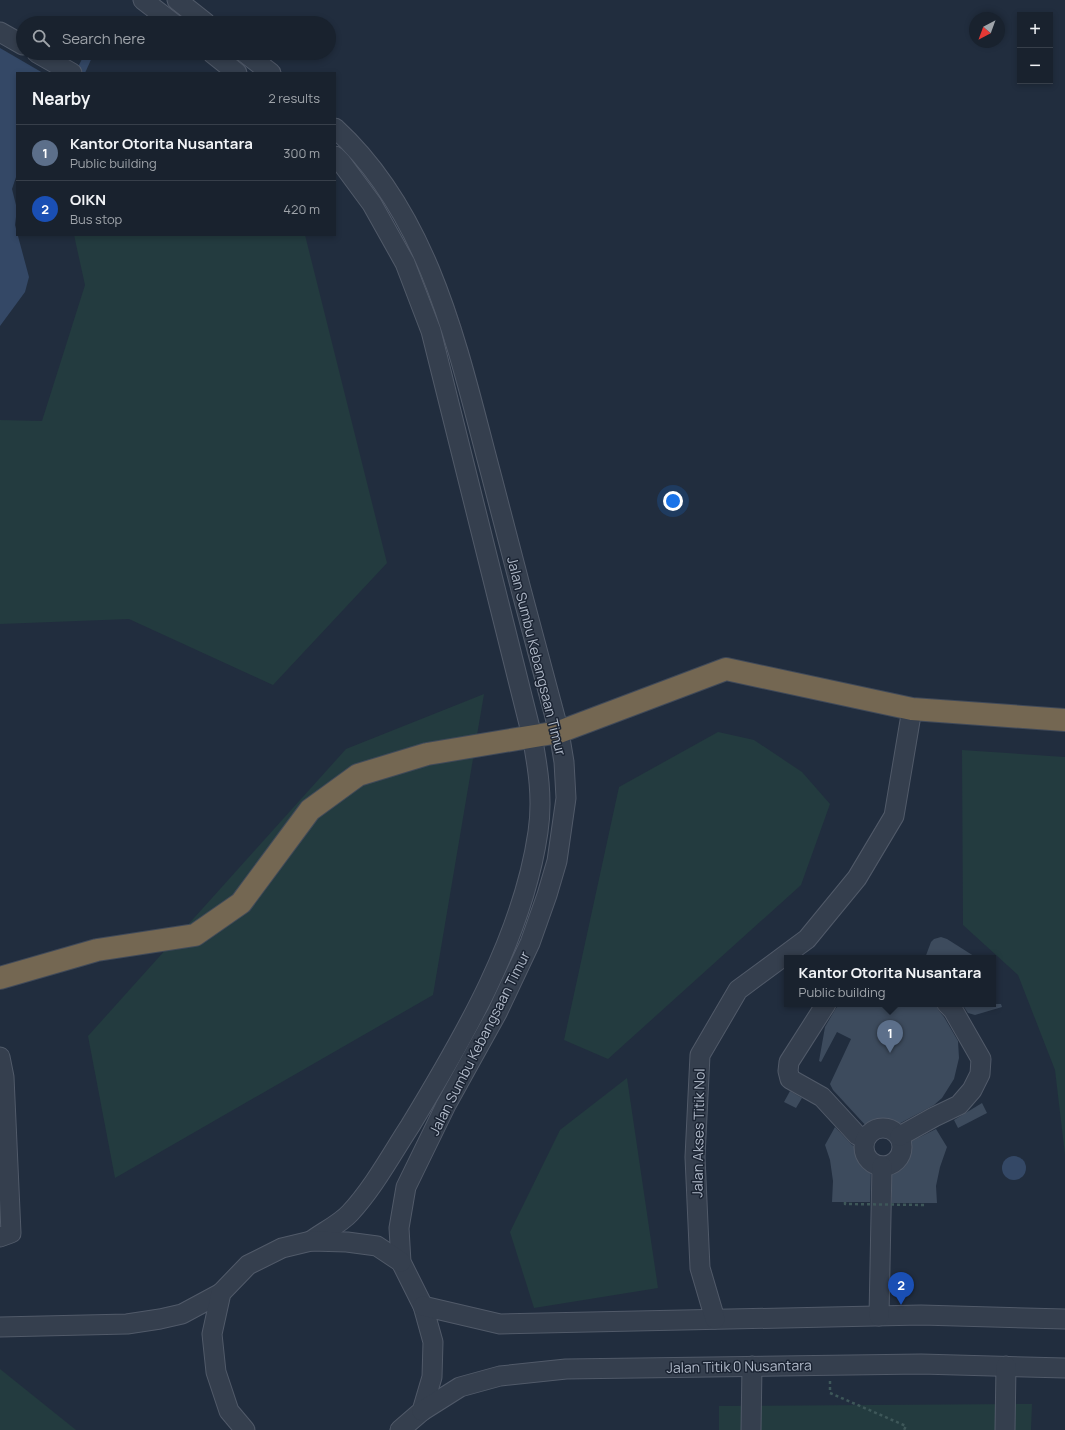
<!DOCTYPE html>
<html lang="en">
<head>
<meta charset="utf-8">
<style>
	:root { --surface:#19222e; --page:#262f3a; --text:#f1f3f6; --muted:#9fa4aa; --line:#373f4a; --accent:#8c9099 }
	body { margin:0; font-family:Manrope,sans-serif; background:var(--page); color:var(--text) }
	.controls { position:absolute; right:12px; top:12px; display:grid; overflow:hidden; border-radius:0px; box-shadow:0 2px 6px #0003 }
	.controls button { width:36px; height:36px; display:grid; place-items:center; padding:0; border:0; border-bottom:1px solid var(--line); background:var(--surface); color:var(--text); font:20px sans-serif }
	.compass { position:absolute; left:969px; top:12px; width:36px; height:36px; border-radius:50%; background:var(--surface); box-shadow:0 2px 6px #0003; rotate:221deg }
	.you { position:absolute; left:673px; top:501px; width:14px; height:14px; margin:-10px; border:3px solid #fff; border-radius:50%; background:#1a73e8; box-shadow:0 0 0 6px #1a73e833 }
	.badge { display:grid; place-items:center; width:26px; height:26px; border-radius:50%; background:var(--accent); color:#fff; font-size:13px; font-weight:700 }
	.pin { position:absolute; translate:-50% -33px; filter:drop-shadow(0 1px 2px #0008) }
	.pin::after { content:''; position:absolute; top:21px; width:14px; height:12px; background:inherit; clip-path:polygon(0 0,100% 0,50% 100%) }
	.popup { position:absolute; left:784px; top:955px; width:212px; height:52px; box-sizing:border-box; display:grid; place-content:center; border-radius:0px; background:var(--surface); filter:drop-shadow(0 1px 3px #0005); font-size:13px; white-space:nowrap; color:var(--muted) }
	.popup b { font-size:15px; color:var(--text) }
	.popup::after { content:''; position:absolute; left:50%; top:100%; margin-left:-8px; border:8px solid transparent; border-top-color:var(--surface) }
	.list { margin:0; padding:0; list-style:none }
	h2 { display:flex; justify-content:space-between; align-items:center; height:52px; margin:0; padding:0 16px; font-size:17px }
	h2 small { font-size:13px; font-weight:400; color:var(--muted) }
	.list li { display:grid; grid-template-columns:26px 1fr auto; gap:12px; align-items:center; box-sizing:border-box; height:56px; padding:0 16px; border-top:1px solid var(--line) }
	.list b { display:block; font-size:15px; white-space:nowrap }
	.list p { margin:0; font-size:13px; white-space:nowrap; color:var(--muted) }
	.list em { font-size:13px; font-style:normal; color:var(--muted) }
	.icon { flex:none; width:22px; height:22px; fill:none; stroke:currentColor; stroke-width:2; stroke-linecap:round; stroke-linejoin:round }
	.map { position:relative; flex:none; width:1065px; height:1430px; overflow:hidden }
	.search { position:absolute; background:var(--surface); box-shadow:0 2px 6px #0003; left:16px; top:16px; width:320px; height:44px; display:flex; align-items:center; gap:10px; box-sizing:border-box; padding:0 14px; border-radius:22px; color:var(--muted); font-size:15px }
	.panel { position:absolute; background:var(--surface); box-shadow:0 2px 6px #0003; left:16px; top:72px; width:320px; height:164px; border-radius:0px }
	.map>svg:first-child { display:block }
	.green { fill:#233b3f }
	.water { fill:#344866 }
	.building { fill:#3d4b5d }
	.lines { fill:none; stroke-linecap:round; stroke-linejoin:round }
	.minor-casing { stroke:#515a69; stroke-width:21 }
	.highway-casing { stroke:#414a59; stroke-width:24 }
	.path { stroke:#3e5759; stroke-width:2.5; stroke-dasharray:3 3; stroke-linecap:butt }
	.minor { stroke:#353f4e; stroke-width:19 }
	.highway { stroke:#746752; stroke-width:22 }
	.path-bridge { stroke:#3e5759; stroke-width:2.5; stroke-dasharray:3 3; stroke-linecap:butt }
	.labels { text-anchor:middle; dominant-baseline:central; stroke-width:3; stroke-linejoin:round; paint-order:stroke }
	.street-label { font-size:14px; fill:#b1bac9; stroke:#1b2433 }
</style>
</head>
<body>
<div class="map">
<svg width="1065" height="1430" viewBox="0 0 1065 1430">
	<rect width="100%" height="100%" fill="#212d3e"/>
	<g class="green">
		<polygon points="74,235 305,235 387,563 273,685 129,619 0,624 0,420 42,421 85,285"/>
		<polygon points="484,694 433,995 115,1178 88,1036 346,749"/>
		<polygon points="718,732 754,740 802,772 830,804 801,885 608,1059 564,1040 619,787"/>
		<polygon points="962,750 1065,757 1065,1155 1055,1070 1018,975 963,925"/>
		<polygon points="627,1078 658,1288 534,1308 510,1232 560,1130"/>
		<polygon points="0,1369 76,1430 0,1430"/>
		<polygon points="1032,1404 1031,1430 719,1430 719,1406"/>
	</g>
	<g class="water">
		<polygon points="0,48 43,73 17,73 17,174 12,189 17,209 15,225 29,277 25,292 0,326"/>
		<polygon points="85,53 94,53 85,73 75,73"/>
		<circle cx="1014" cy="1168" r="12"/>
	</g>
	<g class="building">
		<polygon points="941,937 947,939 977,958 925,958 931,942 934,939"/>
		<polygon points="841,1004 936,1004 939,1011 944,1017 958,1041 959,1058 954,1079 942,1098 934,1105 895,1126 890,1132 882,1130 874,1133 868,1128 833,1090 830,1084 851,1039 837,1032 821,1062 819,1061 825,1027 836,1008"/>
		<polygon points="962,1004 1001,1004 1002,1007 975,1015 968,1013"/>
		<polygon points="790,1091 802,1098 796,1108 784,1102"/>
		<polygon points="982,1103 987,1113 958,1128 954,1120"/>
		<polygon points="835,1127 852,1145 860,1149 867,1150 873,1160 871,1166 870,1202 832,1202 833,1181 830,1160 825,1145"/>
		<polygon points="936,1129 947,1147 940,1167 936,1186 937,1203 892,1203 892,1161 898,1155 900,1147"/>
	</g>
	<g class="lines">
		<g class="minor-casing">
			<g id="minor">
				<polyline points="143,0 173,23"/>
				<polyline points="177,0 206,23"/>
				<polyline points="0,32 23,45"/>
				<polyline points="37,53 72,73"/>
				<polyline points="212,53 237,73"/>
				<polyline points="245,53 271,73"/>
				<path d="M335 128C433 218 459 355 492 478 514 563 536 647 559 732L564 762 566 798 557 861 547 895 530 943 497 1013 446 1105 406 1187 399 1228 401 1262 423 1306 433 1342 432 1377 422 1411 400 1430"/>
				<polyline points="826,1004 789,1062 788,1071 790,1079 822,1097 857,1135 865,1139"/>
				<polyline points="0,1057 4,1077 11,1233 0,1237"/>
				<circle cx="883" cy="1147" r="19"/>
				<polyline points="900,1136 934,1117 959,1105 972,1090 980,1074 981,1059 953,1010 947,1004"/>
				<path d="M311 1241C323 1232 340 1224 350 1213 374 1187 391 1155 410 1126 464 1037 523 936 538 832 543 799 538 768 532 736L431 331 405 263 372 204 341 162 335 156"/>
				<polyline points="423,1306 500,1324 921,1315 1065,1319"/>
				<polyline points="879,1316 882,1166"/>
				<polyline points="715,1319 700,1268 695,1157 700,1055 738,990 807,939 857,878 894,816 912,709"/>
				<polyline points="0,1327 127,1324 160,1319 182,1314 221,1293"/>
				<polyline points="422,1411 460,1387 500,1376 566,1369 921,1364 1065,1368"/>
				<polyline points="245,1430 229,1411 216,1372 212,1334 221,1293 248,1265 282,1248 311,1241 347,1242 377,1246 401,1262"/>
				<polyline points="751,1430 752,1366"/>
				<polyline points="1005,1430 1006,1366"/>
			</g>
		</g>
		<g class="highway-casing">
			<polyline id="highway" points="0,978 97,950 195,935 241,903 310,810 358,775 427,754 559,732 726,669 912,709 1065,720"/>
		</g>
		<polyline class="path" points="830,1381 830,1393 906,1426 904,1430"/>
		<use href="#minor" class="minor"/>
		<use href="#highway" class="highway"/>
		<polyline class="path-bridge" points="845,1202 845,1204 925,1205 925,1203"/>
	</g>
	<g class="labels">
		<g class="street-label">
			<text transform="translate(537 656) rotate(76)">Jalan Sumbu Kebangsaan Timur</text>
			<text transform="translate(479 1043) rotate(-63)">Jalan Sumbu Kebangsaan Timur</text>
			<text transform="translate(698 1133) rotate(-89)">Jalan Akses Titik Nol</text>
			<text transform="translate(739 1366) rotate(-1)">Jalan Titik 0 Nusantara</text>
		</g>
	</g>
</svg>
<div class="controls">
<button>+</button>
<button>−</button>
</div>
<svg class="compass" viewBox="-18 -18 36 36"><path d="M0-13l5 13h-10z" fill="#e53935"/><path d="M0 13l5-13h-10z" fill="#9fa4aa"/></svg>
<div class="you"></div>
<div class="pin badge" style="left:890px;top:1053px;background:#5c6f8a">1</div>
<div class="popup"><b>Kantor Otorita Nusantara</b>Public building</div>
<div class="pin badge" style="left:901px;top:1305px;background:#1a4fb4">2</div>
<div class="search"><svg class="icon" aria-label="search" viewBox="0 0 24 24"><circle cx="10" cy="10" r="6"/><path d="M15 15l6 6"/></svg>Search here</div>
<section class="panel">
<h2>Nearby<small>2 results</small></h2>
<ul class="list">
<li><span class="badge" style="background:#5c6f8a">1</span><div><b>Kantor Otorita Nusantara</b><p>Public building</p></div><em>300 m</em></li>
<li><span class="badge" style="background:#1a4fb4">2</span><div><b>OIKN</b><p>Bus stop</p></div><em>420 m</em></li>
</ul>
</section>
</div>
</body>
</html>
